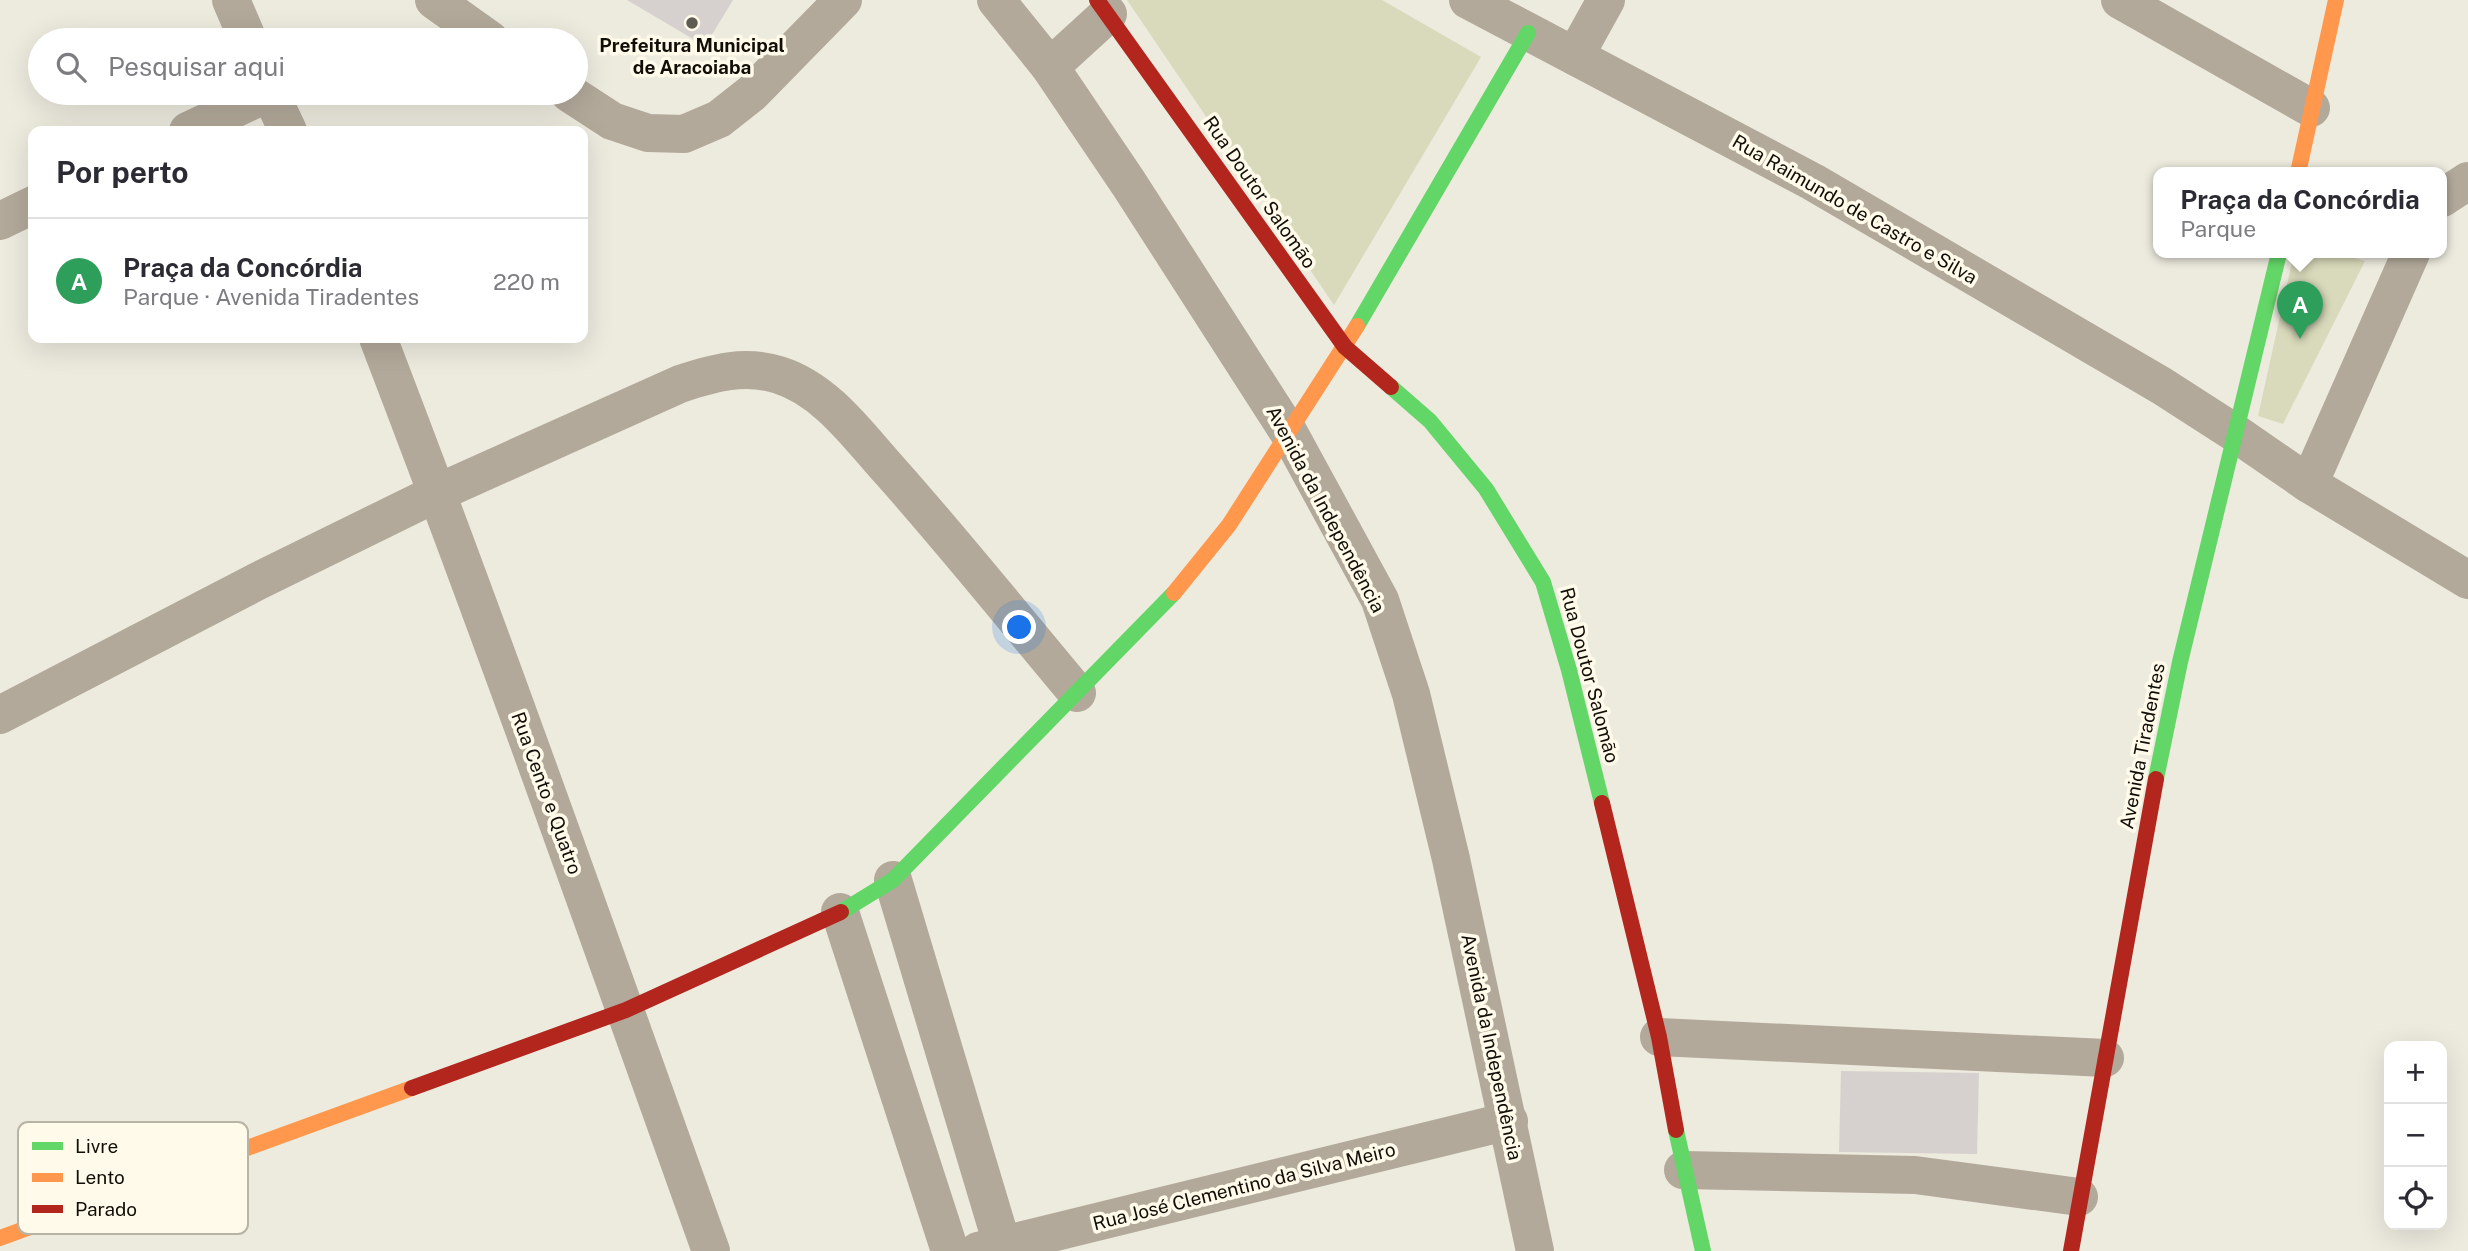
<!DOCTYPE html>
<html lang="pt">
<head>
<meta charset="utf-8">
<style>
	:root { --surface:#fff; --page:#f2f2f3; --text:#2b2b33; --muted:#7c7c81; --line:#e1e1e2; --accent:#5d5b52 }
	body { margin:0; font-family:"Public Sans",sans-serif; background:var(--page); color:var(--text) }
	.controls { position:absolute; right:21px; bottom:21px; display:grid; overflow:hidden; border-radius:14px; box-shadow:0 7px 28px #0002 }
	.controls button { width:63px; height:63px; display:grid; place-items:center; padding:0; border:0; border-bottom:2px solid var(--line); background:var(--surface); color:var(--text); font:35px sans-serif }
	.you { position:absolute; left:1020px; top:628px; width:24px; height:24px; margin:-18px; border:5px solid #fff; border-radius:50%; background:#1a73e8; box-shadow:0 0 0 10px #1a73e833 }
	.badge { display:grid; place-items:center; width:46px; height:46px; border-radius:50%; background:var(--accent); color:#fff; font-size:23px; font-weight:700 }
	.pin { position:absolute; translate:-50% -58px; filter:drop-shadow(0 2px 4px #0008) }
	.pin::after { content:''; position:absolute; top:37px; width:24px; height:21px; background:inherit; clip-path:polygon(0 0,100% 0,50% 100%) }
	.popup { position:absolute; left:2153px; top:167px; width:294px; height:91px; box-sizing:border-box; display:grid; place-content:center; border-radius:14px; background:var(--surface); filter:drop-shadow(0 2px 5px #0005); font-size:23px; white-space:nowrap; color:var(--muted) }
	.popup b { font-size:26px; color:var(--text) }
	.popup::after { content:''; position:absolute; left:50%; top:100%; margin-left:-14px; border:14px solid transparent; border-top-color:var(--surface) }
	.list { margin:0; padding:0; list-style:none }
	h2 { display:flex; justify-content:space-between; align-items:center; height:91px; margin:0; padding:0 28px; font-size:30px }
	h2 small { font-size:23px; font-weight:400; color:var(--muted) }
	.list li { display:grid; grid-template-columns:46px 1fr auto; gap:21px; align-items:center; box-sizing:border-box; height:126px; padding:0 28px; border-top:2px solid var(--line) }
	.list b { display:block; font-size:26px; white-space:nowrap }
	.list p { margin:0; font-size:23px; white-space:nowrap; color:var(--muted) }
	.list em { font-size:23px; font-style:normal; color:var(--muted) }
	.icon { flex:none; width:38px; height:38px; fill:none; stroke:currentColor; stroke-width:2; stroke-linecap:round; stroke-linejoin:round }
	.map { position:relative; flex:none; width:2468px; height:1251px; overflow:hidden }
	.search { position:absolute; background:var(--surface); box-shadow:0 7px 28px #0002; left:28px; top:28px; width:560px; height:77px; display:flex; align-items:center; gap:18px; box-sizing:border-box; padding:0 24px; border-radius:38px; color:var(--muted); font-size:26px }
	.panel { position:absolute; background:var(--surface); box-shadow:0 7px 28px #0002; left:28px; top:126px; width:560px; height:217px; border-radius:14px }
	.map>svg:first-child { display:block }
	.green { fill:#d9dabb }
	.building { fill:#d6d1ce }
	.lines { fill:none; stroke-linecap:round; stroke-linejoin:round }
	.street { stroke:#b2a99a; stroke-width:38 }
	.fast { stroke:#63d668; stroke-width:16 }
	.slow { stroke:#ff974d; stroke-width:16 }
	.jam { stroke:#b3261e; stroke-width:16 }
	.poi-dot { fill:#5d5b52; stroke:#fffae9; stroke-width:2.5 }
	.labels { text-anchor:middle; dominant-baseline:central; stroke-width:7; stroke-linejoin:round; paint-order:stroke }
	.poi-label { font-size:19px; font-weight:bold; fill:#100e07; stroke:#fffae9 }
	.street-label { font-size:19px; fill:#100e07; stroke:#fffae9 }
	.key { fill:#fffae9; stroke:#b7b3a5; stroke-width:2 }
	.key-label { font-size:19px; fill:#100e07 }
</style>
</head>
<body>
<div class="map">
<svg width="2468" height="1251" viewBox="0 0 2468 1251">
	<rect width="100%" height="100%" fill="#edeade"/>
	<g class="green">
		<polygon points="1127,0 1382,0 1481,57 1334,305"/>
		<polygon points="2294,253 2338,253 2365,261 2283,424 2258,416"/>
	</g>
	<g class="building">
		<polygon points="627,0 733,0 705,46"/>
		<polygon points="1841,1071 1979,1073 1977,1154 1839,1152"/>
	</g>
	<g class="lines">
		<g class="street">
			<polyline points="231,0 248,40"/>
			<polyline points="434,0 490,40"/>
			<polyline points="996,0 1050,67 1129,184 1289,433 1380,600 1411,694 1451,859 1535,1251"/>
			<polyline points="1468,0 1813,182 2162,386 2235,433 2309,484 2468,580"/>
			<polyline points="2120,0 2311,108"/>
			<polyline points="1575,56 1606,0"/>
			<polyline points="1050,67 1108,14"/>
			<polyline points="270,93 288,131"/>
			<polyline points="569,93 612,121 648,133 684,134 719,119 752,93 843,0"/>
			<polyline points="188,131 268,93"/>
			<polyline points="2442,198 2468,181"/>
			<polyline points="0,221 33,205"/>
			<path d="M378 338C494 640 602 946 711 1251"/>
			<polyline points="2309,484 2411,253"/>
			<path d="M0 715 256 582 437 493 680 384C713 373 745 364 779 375 827 390 859 437 891 472 955 544 1015 619 1077 693"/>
			<polyline points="893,880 1004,1251"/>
			<polyline points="840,912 950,1251"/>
			<polyline points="1659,1037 2105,1058"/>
			<polyline points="1683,1170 1915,1175 2079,1197"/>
			<polyline points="978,1251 1509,1121"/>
		</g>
		<g class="fast">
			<polyline points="1357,326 1528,33"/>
			<polyline points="1391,387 1430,421 1486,489 1543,582 1569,670 1602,803"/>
			<polyline points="2156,779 2180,662 2279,253"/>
			<polyline points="841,912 893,880 1174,593"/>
			<polyline points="1676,1130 1703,1251"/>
		</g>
		<g class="slow">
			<polyline points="2298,173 2336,0"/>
			<polyline points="1174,593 1229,525 1357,326"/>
			<polyline points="0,1238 412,1088"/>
		</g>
		<g class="jam">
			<polyline points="1097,0 1345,347 1391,387"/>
			<polyline points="1602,803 1659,1037 1676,1130"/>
			<polyline points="412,1088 626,1010 841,912"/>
			<polyline points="2071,1251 2156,779"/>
		</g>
	</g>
	<circle class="poi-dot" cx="692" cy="23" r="7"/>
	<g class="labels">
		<g class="poi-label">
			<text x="692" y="45">Prefeitura Municipal<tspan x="692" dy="22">de Aracoiaba</tspan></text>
		</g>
		<g class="street-label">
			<text transform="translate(1260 192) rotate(55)">Rua Doutor Salomão</text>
			<text transform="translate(1855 209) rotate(30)">Rua Raimundo de Castro e Silva</text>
			<text transform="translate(1326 509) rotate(62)">Avenida da Independência</text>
			<text transform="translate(1590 675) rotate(75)">Rua Doutor Salomão</text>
			<text transform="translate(2142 746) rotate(-79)">Avenida Tiradentes</text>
			<text transform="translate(547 793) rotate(70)">Rua Cento e Quatro</text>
			<text transform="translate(1492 1047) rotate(78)">Avenida da Independência</text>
			<text transform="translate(1244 1186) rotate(-14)">Rua José Clementino da Silva Meiro</text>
		</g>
	</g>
	<rect x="18" y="1122" width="230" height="112" rx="10" class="key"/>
	<rect x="32" y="1142" width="31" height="8" fill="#63d668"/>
	<rect x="32" y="1173" width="31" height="9" fill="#ff974d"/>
	<rect x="32" y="1205" width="31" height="8" fill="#b3261e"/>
	<g class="key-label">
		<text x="75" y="1153">Livre</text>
		<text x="75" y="1184">Lento</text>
		<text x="75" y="1216">Parado</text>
	</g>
</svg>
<div class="controls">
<button>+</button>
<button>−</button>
<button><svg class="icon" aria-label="locate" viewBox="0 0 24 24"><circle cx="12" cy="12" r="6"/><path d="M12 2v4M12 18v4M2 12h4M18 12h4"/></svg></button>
</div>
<div class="you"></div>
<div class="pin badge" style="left:2300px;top:339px;background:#2e9e5b">A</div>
<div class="popup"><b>Praça da Concórdia</b>Parque</div>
<div class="search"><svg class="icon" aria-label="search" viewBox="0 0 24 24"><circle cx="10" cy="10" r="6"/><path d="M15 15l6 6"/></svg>Pesquisar aqui</div>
<section class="panel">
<h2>Por perto<small></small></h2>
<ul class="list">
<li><span class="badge" style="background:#2e9e5b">A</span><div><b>Praça da Concórdia</b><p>Parque · Avenida Tiradentes</p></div><em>220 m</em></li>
</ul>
</section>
</div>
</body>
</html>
